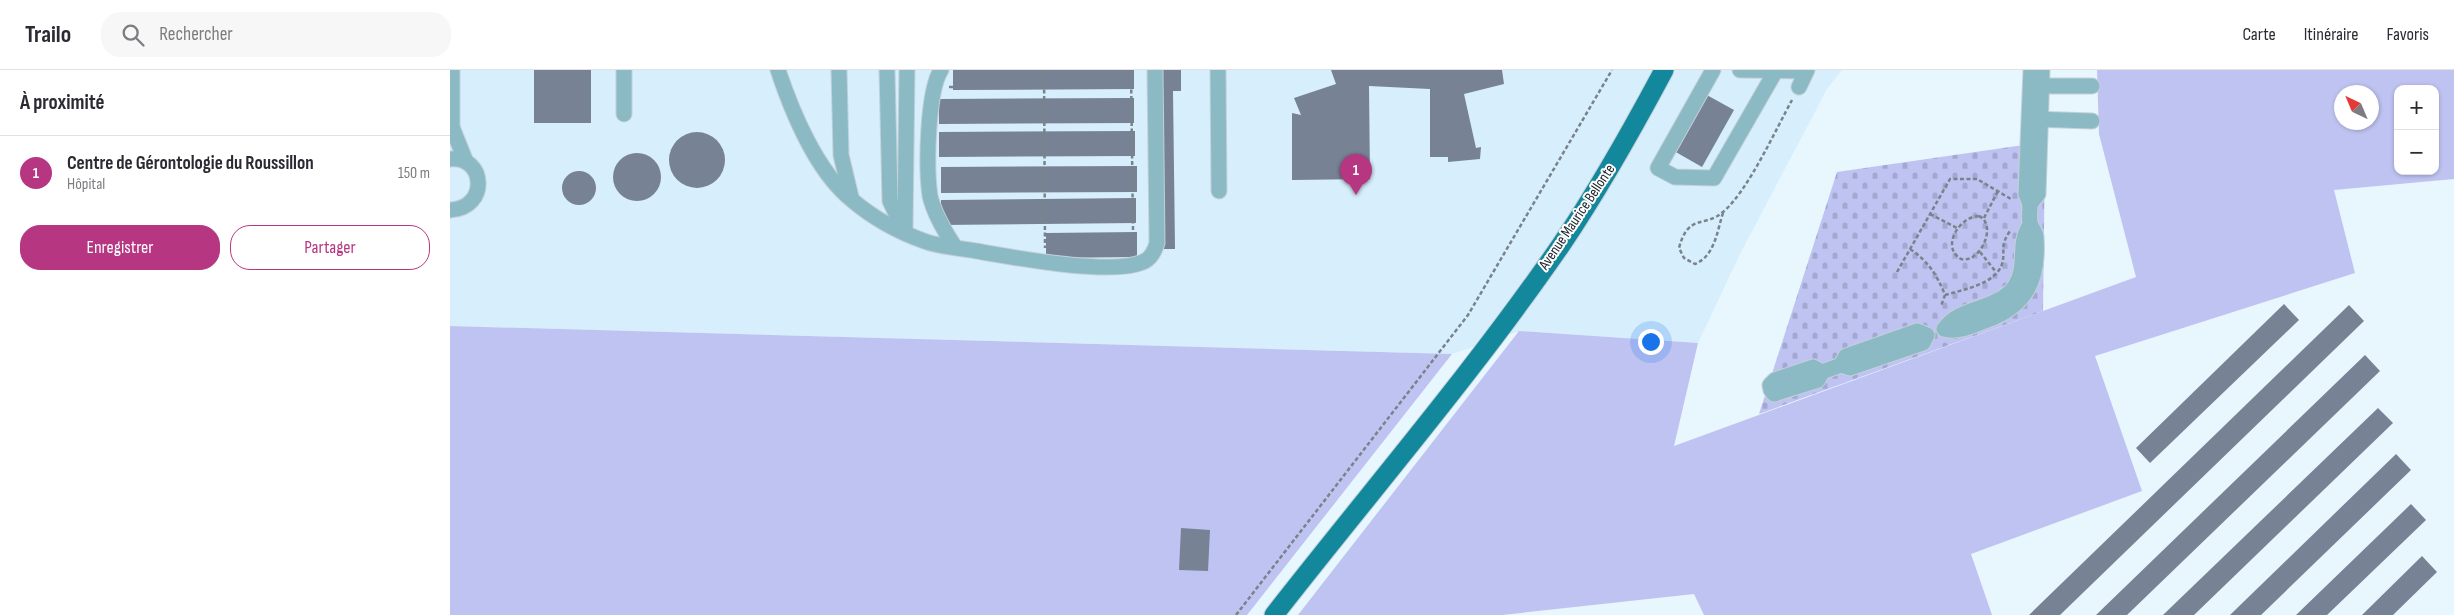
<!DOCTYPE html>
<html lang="fr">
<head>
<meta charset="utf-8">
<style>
	:root { --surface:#fff; --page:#f7f7f7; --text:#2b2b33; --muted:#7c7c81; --line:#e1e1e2; --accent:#b63682 }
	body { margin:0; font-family:"Sofia Sans Condensed",sans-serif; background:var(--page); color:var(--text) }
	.controls { position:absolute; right:15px; top:15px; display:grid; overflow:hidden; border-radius:10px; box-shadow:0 1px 4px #0004 }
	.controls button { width:45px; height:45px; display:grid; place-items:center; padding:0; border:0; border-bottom:1px solid var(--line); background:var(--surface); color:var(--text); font:25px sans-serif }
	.compass { position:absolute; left:1884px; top:15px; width:45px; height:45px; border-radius:50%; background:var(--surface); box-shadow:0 1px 4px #0004; rotate:316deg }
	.you { position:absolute; left:1200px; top:271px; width:18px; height:18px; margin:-12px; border:4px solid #fff; border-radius:50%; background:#1a73e8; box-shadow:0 0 0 8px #1a73e833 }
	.badge { display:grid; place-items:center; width:32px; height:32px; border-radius:50%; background:var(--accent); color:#fff; font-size:16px; font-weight:700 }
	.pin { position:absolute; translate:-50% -41px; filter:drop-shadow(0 1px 2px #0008) }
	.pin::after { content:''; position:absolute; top:26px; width:18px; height:15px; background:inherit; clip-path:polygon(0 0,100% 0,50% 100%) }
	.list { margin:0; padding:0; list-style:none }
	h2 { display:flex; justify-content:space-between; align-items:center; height:65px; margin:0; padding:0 20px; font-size:21px }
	h2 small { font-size:16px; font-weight:400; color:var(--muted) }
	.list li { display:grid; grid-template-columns:32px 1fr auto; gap:15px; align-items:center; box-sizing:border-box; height:75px; padding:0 20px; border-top:1px solid var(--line) }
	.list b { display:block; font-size:19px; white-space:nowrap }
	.list p { margin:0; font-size:16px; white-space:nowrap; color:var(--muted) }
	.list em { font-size:16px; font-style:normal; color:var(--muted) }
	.actions { display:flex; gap:10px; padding:15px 20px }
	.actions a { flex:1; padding:11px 0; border:1px solid var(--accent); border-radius:20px; text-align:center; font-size:18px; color:var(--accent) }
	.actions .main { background:var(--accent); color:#fff }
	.icon { flex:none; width:28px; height:28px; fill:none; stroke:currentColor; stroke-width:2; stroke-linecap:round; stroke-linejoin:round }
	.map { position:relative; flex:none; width:2004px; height:545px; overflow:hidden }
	header { display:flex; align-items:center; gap:30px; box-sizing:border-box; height:70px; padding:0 25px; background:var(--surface); border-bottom:1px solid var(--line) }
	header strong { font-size:24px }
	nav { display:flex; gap:28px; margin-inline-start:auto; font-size:18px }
	.search { width:350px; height:45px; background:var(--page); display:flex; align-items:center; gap:12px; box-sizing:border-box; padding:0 18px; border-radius:20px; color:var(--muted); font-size:19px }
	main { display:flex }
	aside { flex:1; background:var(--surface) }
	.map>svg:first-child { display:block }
	.built { fill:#d7eefd }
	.grass { fill:#bfc3f2; fill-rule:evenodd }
	.cemetery { fill:url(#cemetery-stones) }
	.building { fill:#778294 }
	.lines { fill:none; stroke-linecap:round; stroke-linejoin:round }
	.minor-casing { stroke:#c3d0d8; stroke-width:17 }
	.major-casing { stroke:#c3d0d8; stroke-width:21 }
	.path { stroke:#78838a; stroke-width:2.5; stroke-dasharray:4 2.5; stroke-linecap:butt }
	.minor { stroke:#8bbac5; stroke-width:15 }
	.major { stroke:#13889d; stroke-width:19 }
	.labels { text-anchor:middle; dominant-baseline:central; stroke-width:4; stroke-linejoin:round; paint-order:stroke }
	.street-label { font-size:15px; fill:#1b2329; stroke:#fff }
</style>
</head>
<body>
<header>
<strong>Trailo</strong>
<div class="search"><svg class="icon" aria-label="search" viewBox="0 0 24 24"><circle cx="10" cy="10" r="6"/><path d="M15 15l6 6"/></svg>Rechercher</div>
<nav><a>Carte</a><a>Itinéraire</a><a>Favoris</a></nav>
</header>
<main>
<aside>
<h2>À proximité<small></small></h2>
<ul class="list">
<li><span class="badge">1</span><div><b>Centre de Gérontologie du Roussillon</b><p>Hôpital</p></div><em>150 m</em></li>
</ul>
<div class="actions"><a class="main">Enregistrer</a><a>Partager</a></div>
</aside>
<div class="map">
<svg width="2004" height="545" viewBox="0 0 2004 545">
	<defs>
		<pattern id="cemetery-stones" width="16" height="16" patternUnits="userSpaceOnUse" patternTransform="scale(1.25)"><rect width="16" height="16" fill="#bfc3f2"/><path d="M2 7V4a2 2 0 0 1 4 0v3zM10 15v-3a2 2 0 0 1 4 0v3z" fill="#a4a7d0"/></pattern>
	</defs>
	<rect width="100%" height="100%" fill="#e8f6fe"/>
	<polygon class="built" points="0,0 1392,0 1377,19 1290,184 1248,273 1070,261 1002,284 0,256"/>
	<g class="grass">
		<path d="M1647 0H2004V109L1884 120 1905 203 1645 286 1692 421 1521 484 1542 545H1254L1244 524 1052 545H848L1069 261 1248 273 1224 376 1686 207 1649 64ZM1948 19H1985V101H1948ZM1892 22H1922V52H1892Z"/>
		<polygon points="0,256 1002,284 797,545 0,545"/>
	</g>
	<polygon class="cemetery" points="1595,72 1593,241 1309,344 1387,102"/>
	<g class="building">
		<rect x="84" y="0" width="57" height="53"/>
		<polygon points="503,0 684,0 684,19 503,20"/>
		<polygon points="709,0 731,0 731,21 723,21 725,179 711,179"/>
		<polygon points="881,0 1052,0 1054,14 1014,24 1026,78 1031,77 1030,89 998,92 998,87 980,87 980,19 919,16 920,109 842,110 842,43 851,45 844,28 886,14"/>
		<polygon points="1255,24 1284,40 1252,97 1224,81"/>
		<polygon points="684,28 684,53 489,54 489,29"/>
		<polygon points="685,61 685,86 489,87 489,62"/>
		<circle cx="247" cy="90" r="28"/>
		<circle cx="187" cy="107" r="24"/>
		<polygon points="687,96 687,122 491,123 491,97"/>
		<circle cx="129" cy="118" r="17"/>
		<polygon points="686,128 686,153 491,155 491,130"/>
		<polygon points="687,162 687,187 596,188 596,163"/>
		<polygon points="1834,234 1849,250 1700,393 1686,378"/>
		<polygon points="1899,235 1914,251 1610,545 1579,545"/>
		<polygon points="1915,285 1930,301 1677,545 1646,545"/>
		<polygon points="1928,338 1943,353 1744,545 1713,545"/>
		<polygon points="1946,384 1961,400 1811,545 1780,545"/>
		<polygon points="1961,434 1976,450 1877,545 1846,545"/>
		<polygon points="731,458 760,460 758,501 729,500"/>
		<polygon points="1972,486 1987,502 1943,545 1912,545"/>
	</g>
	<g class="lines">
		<g class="minor-casing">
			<g id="minor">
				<path d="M328 0C342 42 367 102 402 130 422 147 449 162 474 171 490 177 509 178 526 181 562 187 664 207 695 191 702 187 705 180 707 173L705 0"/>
				<polyline points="389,0 391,85 401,127"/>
				<polyline points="437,0 440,131 455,163"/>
				<path d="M491 0C477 22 476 99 480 126 484 144 495 162 505 177"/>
				<polyline points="768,0 769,121"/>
				<polyline points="1263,0 1208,98 1225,107 1264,108 1325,2"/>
				<polyline points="1290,0 1356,1"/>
				<polyline points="1581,0 1576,124 1580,134 1588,124 1592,0"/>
				<polyline points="1581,16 1642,16"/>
				<polyline points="1349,17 1357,0"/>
				<polyline points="174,44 174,0"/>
				<polyline points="1581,49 1642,51"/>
				<polyline points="2,57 16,92"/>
				<polyline points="0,64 2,57 2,0"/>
				<path d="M0 89C35 85 40 138 0 140"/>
				<path d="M1580 155C1567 172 1578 197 1565 216 1548 241 1510 235 1494 259 1508 263 1521 256 1535 251 1577 236 1589 210 1586 167 1586 162 1581 158 1580 153 1579 147 1580 140 1580 134"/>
				<polyline points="455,159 457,0"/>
				<polyline points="1372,302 1363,297 1325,310 1320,315 1321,320 1324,324 1368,310 1372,302 1391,295 1400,298 1473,273 1477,265 1467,261 1396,286 1391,295"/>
			</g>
		</g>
		<g class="major-casing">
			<path id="major" d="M824 545C920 422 1022 304 1111 175 1149 119 1182 60 1214 0"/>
		</g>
		<g class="path">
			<polyline points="594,0 595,178"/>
			<polyline points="681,0 683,160"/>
			<polyline points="499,17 505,17 505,5"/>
			<path d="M1273 143C1267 161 1265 186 1245 194L1234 188 1229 178C1238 143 1255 158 1273 142 1298 121 1326 59 1342 30"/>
			<polyline points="1480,144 1507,158"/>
			<path d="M1529 146C1548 155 1530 194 1511 189 1490 177 1510 146 1529 146Z"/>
			<polyline points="1534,148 1548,121"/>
			<path d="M1460 179C1478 191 1487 205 1495 225L1491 236"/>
			<polyline points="1530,182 1546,202"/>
			<polyline points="1447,202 1500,109 1527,109 1561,129"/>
			<path d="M1495 225C1512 220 1546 214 1552 194 1556 180 1549 177 1560 161"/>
			<polyline points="786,545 1018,245 1162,0"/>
		</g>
		<use href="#minor" class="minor"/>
		<use href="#major" class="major"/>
	</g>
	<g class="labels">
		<g class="street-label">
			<text transform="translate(1127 147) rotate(-56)">Avenue Maurice Bellonte</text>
		</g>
	</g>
</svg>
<div class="controls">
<button>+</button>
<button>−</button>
</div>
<svg class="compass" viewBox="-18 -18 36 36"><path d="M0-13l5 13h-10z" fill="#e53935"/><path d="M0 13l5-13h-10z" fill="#7c7c81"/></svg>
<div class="you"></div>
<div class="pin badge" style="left:906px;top:125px">1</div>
</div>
</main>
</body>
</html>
